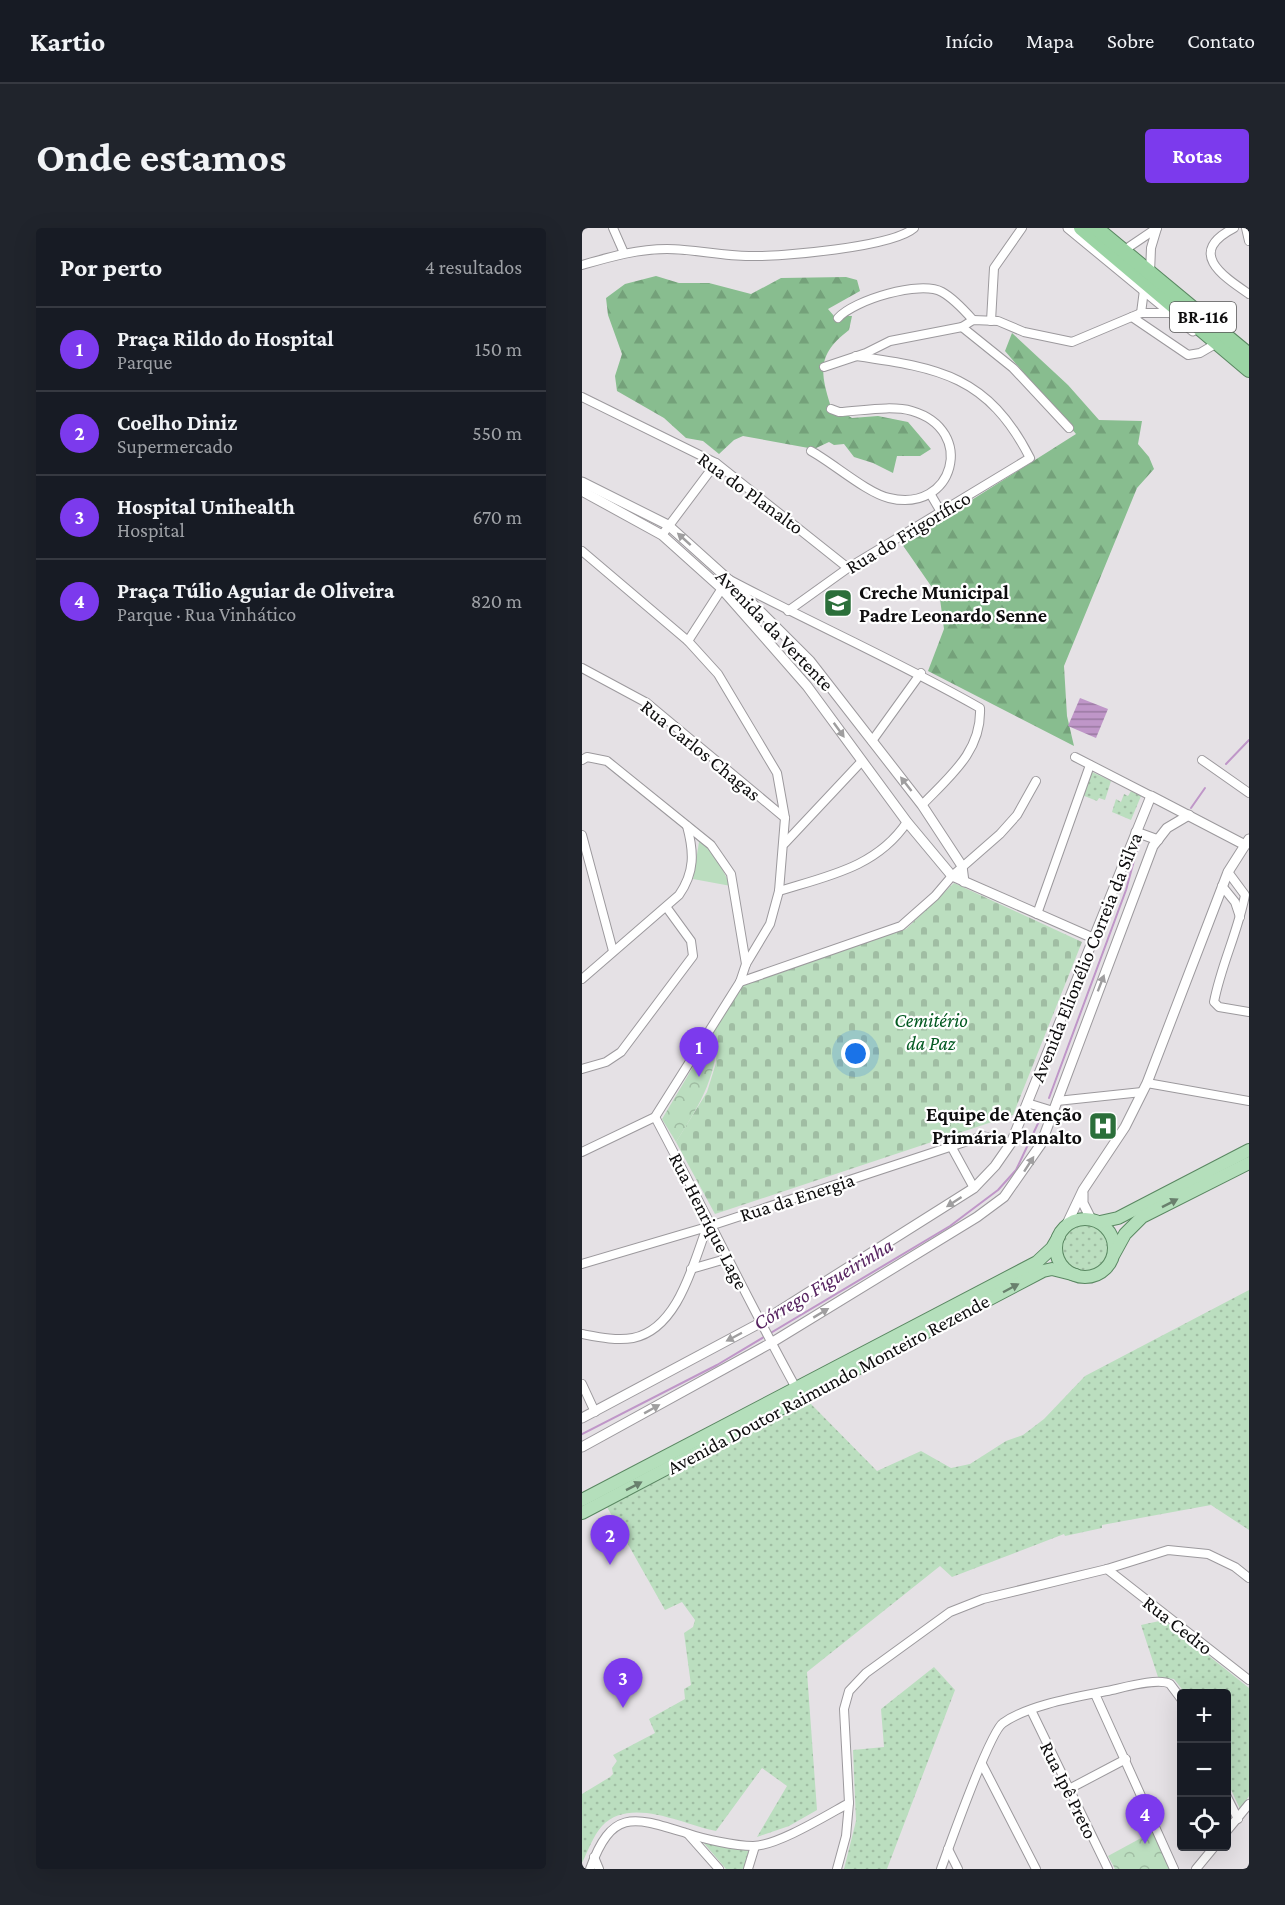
<!DOCTYPE html>
<html lang="pt">
<head>
<meta charset="utf-8">
<style>
	:root { --surface:#171b24; --page:#20242c; --text:#f1f3f6; --muted:#9ea1a6; --line:#363941; --accent:#7c3aed }
	body { margin:0; font-family:"Crimson Pro",serif; background:var(--page); color:var(--text) }
	.controls { position:absolute; right:18px; bottom:18px; display:grid; overflow:hidden; border-radius:6px; box-shadow:0 6px 24px #0002 }
	.controls button { width:54px; height:54px; display:grid; place-items:center; padding:0; border:0; border-bottom:2px solid var(--line); background:var(--surface); color:var(--text); font:30px sans-serif }
	.you { position:absolute; left:274px; top:826px; width:21px; height:21px; margin:-15px; border:4px solid #fff; border-radius:50%; background:#1a73e8; box-shadow:0 0 0 9px #1a73e833 }
	.badge { display:grid; place-items:center; width:39px; height:39px; border-radius:50%; background:var(--accent); color:#fff; font-size:20px; font-weight:700 }
	.pin { position:absolute; translate:-50% -50px; filter:drop-shadow(0 2px 3px #0008) }
	.pin::after { content:''; position:absolute; top:32px; width:21px; height:18px; background:inherit; clip-path:polygon(0 0,100% 0,50% 100%) }
	.list { margin:0; padding:0; list-style:none }
	h2 { display:flex; justify-content:space-between; align-items:center; height:78px; margin:0; padding:0 24px; font-size:26px }
	h2 small { font-size:20px; font-weight:400; color:var(--muted) }
	.list li { display:grid; grid-template-columns:39px 1fr auto; gap:18px; align-items:center; box-sizing:border-box; height:84px; padding:0 24px; border-top:2px solid var(--line) }
	.list b { display:block; font-size:22px; white-space:nowrap }
	.list p { margin:0; font-size:20px; white-space:nowrap; color:var(--muted) }
	.list em { font-size:20px; font-style:normal; color:var(--muted) }
	.icon { flex:none; width:33px; height:33px; fill:none; stroke:currentColor; stroke-width:2; stroke-linecap:round; stroke-linejoin:round }
	.map { position:relative; flex:none; width:667px; height:1641px; overflow:hidden; border-radius:6px }
	header { display:flex; align-items:center; gap:36px; box-sizing:border-box; height:84px; padding:0 30px; background:var(--surface); border-bottom:2px solid var(--line) }
	header strong { font-size:28px }
	nav { display:flex; gap:33px; margin-inline-start:auto; font-size:21px }
	.intro { display:flex; align-items:center; justify-content:space-between; box-sizing:border-box; height:144px; padding:0 36px }
	h1 { margin:0; font-size:42px }
	.button { padding:15px 27px; border-radius:6px; background:var(--accent); color:#fff; font-size:21px; font-weight:700 }
	main { display:flex; gap:36px; padding:0 36px }
	aside { flex:1; background:var(--surface); border-radius:6px; box-shadow:0 6px 24px #0002 }
	.map>svg:first-child { display:block }
	.grass { fill:url(#grass-dots) }
	.forest { fill:url(#forest-firs) }
	.cemetery { fill:url(#cemetery-stones) }
	.park { fill:url(#park-crowns) }
	.garden { fill:#bbdebf }
	.water { fill:url(#water-rules) }
	.lines { fill:none; stroke-linecap:round; stroke-linejoin:round }
	.stream { stroke:#bf96c8; stroke-width:2 }
	.minor-casing { stroke:#9c999d; stroke-width:10 }
	.tertiary-casing { stroke:#9c999d; stroke-width:11 }
	.primary-casing { stroke:#598761; stroke-width:14 }
	.trunk-casing { stroke:#598761; stroke-width:16 }
	.minor { stroke:#fff; stroke-width:8 }
	.tertiary { stroke:#fff; stroke-width:9 }
	.primary { stroke:#b4dfbb; stroke-width:12 }
	.trunk { stroke:#9bd4a4; stroke-width:14 }
	.oneway { fill:#9f9e9f }
	.oneway2 { fill:#69806d }
	.labels { text-anchor:middle; dominant-baseline:central; stroke-width:4.5; stroke-linejoin:round; paint-order:stroke }
	.shield { fill:#fff; stroke:#565656; stroke-width:1.5 }
	.shield-label { font-size:18px; font-weight:bold; fill:#0e0d0e }
	.street-label { font-size:20px; fill:#0e0d0e; stroke:#fff }
	.poi-label { font-size:20px; font-weight:bold; fill:#0e0d0e; stroke:#fff; text-anchor:start }
	.park-label { font-size:20px; font-style:italic; fill:#045a22; stroke:#fff }
	.water-label { font-size:21px; font-style:italic; fill:#562360; stroke:#fff }
</style>
</head>
<body>
<header>
<strong>Kartio</strong>
<nav><a>Início</a><a>Mapa</a><a>Sobre</a><a>Contato</a></nav>
</header>
<div class="intro"><h1>Onde estamos</h1><a class="button">Rotas</a></div>
<main>
<aside>
<h2>Por perto<small>4 resultados</small></h2>
<ul class="list">
<li><span class="badge">1</span><div><b>Praça Rildo do Hospital</b><p>Parque</p></div><em>150 m</em></li>
<li><span class="badge">2</span><div><b>Coelho Diniz</b><p>Supermercado</p></div><em>550 m</em></li>
<li><span class="badge">3</span><div><b>Hospital Unihealth</b><p>Hospital</p></div><em>670 m</em></li>
<li><span class="badge">4</span><div><b>Praça Túlio Aguiar de Oliveira</b><p>Parque · Rua Vinhático</p></div><em>820 m</em></li>
</ul>
</aside>
<div class="map">
<svg width="667" height="1641" viewBox="0 0 667 1641">
	<defs>
		<pattern id="grass-dots" width="8" height="8" patternUnits="userSpaceOnUse" patternTransform="scale(1.5)"><rect width="8" height="8" fill="#bbdebf"/><path d="M2 2h.1M6 6h.1" fill="none" stroke="#a0bda3" stroke-width="1.8" stroke-linecap="round"/></pattern>
		<pattern id="forest-firs" width="22" height="20" patternUnits="userSpaceOnUse" patternTransform="scale(1.5)"><rect width="22" height="20" fill="#88bd8f"/><path d="M5 1l3.5 6h-7zM16 11l3.5 6h-7z" fill="#74a17a"/></pattern>
		<pattern id="cemetery-stones" width="16" height="16" patternUnits="userSpaceOnUse" patternTransform="scale(1.5)"><rect width="16" height="16" fill="#bbdebf"/><path d="M2 7V4a2 2 0 0 1 4 0v3zM10 15v-3a2 2 0 0 1 4 0v3z" fill="#a0bda3"/></pattern>
		<pattern id="park-crowns" width="20" height="18" patternUnits="userSpaceOnUse" patternTransform="scale(1.5)"><rect width="20" height="18" fill="#bbdebf"/><path d="M2 6a3 3 0 1 1 6 0M12 15a3 3 0 1 1 6 0" fill="none" stroke="#a0bda3"/></pattern>
		<pattern id="water-rules" width="6" height="5" patternUnits="userSpaceOnUse" patternTransform="scale(1.5)"><rect width="6" height="5" fill="#bf96c8"/><path d="M0 2.5h6" fill="none" stroke="#9a79a1"/></pattern>
	</defs>
	<rect width="100%" height="100%" fill="#e5e1e5"/>
	<g class="grass">
		<polygon points="508,543 529,553 523,572 517,570 515,573 500,567"/>
		<polygon points="549,563 559,568 549,592 530,584 534,571 539,574 542,566 546,568"/>
		<circle cx="503" cy="1020" r="25"/>
		<path d="M667 1062V1302L629 1277 520 1297V1300L483 1308 482 1306 370 1349 358 1338 225 1444 235 1582 207 1598 175 1609 205 1558 180 1540 134 1603C100 1596 48 1568 20 1598 11 1608 6 1623 0 1635V1566L28 1549 31 1546 30 1540 35 1533 31 1527 73 1505 67 1491 103 1471 102 1461 109 1457 102 1405 111 1399 113 1392 100 1374 83 1382 25 1279 228 1175 295 1243 339 1223 369 1240 388 1236 424 1213 441 1207 462 1191 503 1148Z"/>
		<polygon points="582,1392 667,1460 667,1568 658,1581 645,1553 644,1466 603,1465 592,1451 576,1449 559,1397"/>
		<polygon points="352,1439 373,1462 305,1641 262,1641 274,1593 271,1522 302,1519 299,1481"/>
		<polygon points="120,1613 167,1623 162,1641 144,1641"/>
	</g>
	<g class="forest">
		<path d="M74 48 97 55H127L169 66 199 50 264 49 275 52 278 63 246 81 252 88H270L267 102C237 125 237 141 248 176L270 190 296 188 326 194 349 221 338 228H315L311 245 291 235 272 229 262 216 252 217 247 214 232 221 161 208 152 212 137 226 121 213 104 210 82 190 35 163 33 148 40 126 26 87 24 70 43 56Z"/>
		<polygon points="430,105 486,157 517,192 560,193 556,216 567,229 572,241 555,260 482,438 485,488 492,518 346,443 362,401 358,371 320,316 494,206 423,123"/>
	</g>
	<polygon class="cemetery" points="372,655 500,714 431,887 133,986 94,914 125,864 134,835 136,797 161,757 324,701"/>
	<g class="park">
		<path d="M136 797C136 847 120 873 94 914L80 891Z"/>
		<polygon points="572,1603 589,1641 533,1641 526,1628"/>
	</g>
	<polygon class="garden" points="111,607 128,618 149,658 111,651 117,614"/>
	<polygon class="water" points="498,470 526,481 514,510 486,498"/>
	<g class="lines">
		<g class="stream">
			<polyline points="644,536 667,512"/>
			<polyline points="609,580 623,560"/>
			<polyline points="467,870 544,662 557,614"/>
			<polyline points="0,1206 135,1137 368,998 416,962 434,942 459,889"/>
		</g>
		<g class="minor-casing">
			<g id="minor">
				<polyline points="31,0 42,25"/>
				<path d="M652 0C605 24 639 47 667 66"/>
				<polyline points="664,0 667,13"/>
				<polyline points="541,23 575,0"/>
				<path d="M0 37C28 29 55 21 85 21 112 21 140 28 167 28 198 29 311 19 332 0"/>
				<polyline points="568,45 569,20 575,0"/>
				<polyline points="559,85 562,62"/>
				<polyline points="550,89 606,127 618,125 635,115"/>
				<path d="M256 90C272 72 338 52 360 64 371 70 383 83 391 92"/>
				<polyline points="409,93 412,40 440,0"/>
				<polyline points="380,99 431,140 487,200"/>
				<polyline points="242,139 284,125 308,113 380,99 391,92 416,93 442,104 490,114 559,85 587,85"/>
				<polyline points="0,169 134,235 266,340"/>
				<path d="M229 223C251 235 285 265 307 270 372 286 395 202 330 183 309 177 279 183 257 184L249 181"/>
				<polyline points="349,267 359,284"/>
				<polyline points="80,307 134,235"/>
				<polyline points="0,323 106,413 136,446 195,545 203,590 197,663 188,696 164,736 158,754 73,889 0,924"/>
				<path d="M206 383 266 340 448 230C406 148 358 140 274 128"/>
				<path d="M106 413 146 351C229 395 316 433 398 480 400 523 368 548 340 577"/>
				<polyline points="0,440 65,475 203,590"/>
				<polyline points="290,513 339,445"/>
				<polyline points="493,529 569,568"/>
				<polyline points="0,532 5,529 25,533 129,617 149,646 164,736"/>
				<polyline points="620,532 667,565"/>
				<polyline points="0,607 31,723"/>
				<polyline points="203,615 280,533"/>
				<path d="M646 644 663 667C656 704 639 737 632 774L637 779 667 784"/>
				<polyline points="640,658 653,674 658,689"/>
				<path d="M197 663C246 648 295 639 325 594"/>
				<polyline points="455,686 508,537"/>
				<path d="M0 751 97 667C113 644 112 624 105 598"/>
				<polyline points="158,754 319,698 353,668 370,648 418,606 435,587 454,553"/>
				<polyline points="0,841 24,834 39,824 111,728 109,713 85,680"/>
				<polyline points="565,855 667,873"/>
				<polyline points="475,873 560,864"/>
				<polyline points="445,875 471,883"/>
				<path d="M73 889C121 979 165 1071 214 1160"/>
				<polyline points="369,918 392,960"/>
				<polyline points="0,1036 125,999 401,908 429,915"/>
				<polyline points="109,1041 147,1030"/>
				<path d="M0 1106C16 1109 35 1113 51 1110 96 1101 111 1036 125 999"/>
				<polyline points="0,1156 13,1184"/>
				<polyline points="525,1341 667,1452"/>
				<polyline points="513,1466 592,1641"/>
				<polyline points="449,1482 526,1641"/>
				<polyline points="400,1536 454,1641"/>
				<polyline points="487,1561 544,1531"/>
				<polyline points="644,1567 656,1591"/>
				<polyline points="644,1604 667,1576"/>
				<polyline points="106,1606 137,1641"/>
				<polyline points="366,1621 376,1641"/>
				<polyline points="12,1629 17,1641"/>
				<path d="M8 1641C30 1580 52 1589 104 1605 121 1611 153 1618 171 1618 195 1618 245 1587 267 1575L262 1481 267 1463 284 1445 368 1384 401 1371 525 1341 586 1322 626 1326 653 1339 667 1350"/>
				<polyline points="166,1641 173,1618"/>
				<polyline points="255,1641 264,1608 267,1575"/>
				<path d="M359 1641C367 1619 408 1503 421 1495 446 1477 495 1469 525 1463 540 1460 576 1449 588 1456L600 1472"/>
				<polyline points="614,1641 633,1618"/>
			</g>
		</g>
		<g class="tertiary-casing">
			<g id="tertiary">
				<polyline points="486,0 611,103"/>
				<polyline points="0,254 86,297 146,351 228,433 340,577 380,638 382,654"/>
				<polyline points="0,263 80,307 139,360 225,458 325,594 370,648 511,710"/>
				<polyline points="554,604 576,612"/>
				<polyline points="501,965 501,975 509,991"/>
				<polyline points="483,1000 501,962 543,899 565,855 646,644 667,611"/>
				<polyline points="0,1190 178,1095 392,960 413,938 429,915 569,568 663,617"/>
				<polyline points="0,1219 189,1115 395,989 422,969 459,916 571,618 585,600 607,587"/>
			</g>
		</g>
		<g class="primary-casing">
			<g id="primary">
				<circle cx="503" cy="1020" r="29"/>
				<polyline points="518,994 536,990 667,922"/>
				<polyline points="532,1026 543,1006 560,989 667,935"/>
				<polyline points="0,1272 455,1034 470,1020 477,1008"/>
				<polyline points="0,1285 461,1043 470,1041 494,1047"/>
			</g>
		</g>
		<g class="trunk-casing">
			<g id="trunk">
				<polyline points="499,0 667,142"/>
				<polyline points="514,0 667,127"/>
			</g>
		</g>
		<use href="#minor" class="minor"/>
		<use href="#tertiary" class="tertiary"/>
		<use href="#primary" class="primary"/>
		<use href="#trunk" class="trunk"/>
	</g>
	<defs><path id="oneway-solid" d="M-6-.8H1V-3.2L6.5 0L1 3.2V.8H-6Z" transform="scale(1.5)"/></defs>
	<g class="oneway">
		<use href="#oneway-solid" transform="translate(102 311) rotate(-138)"/>
		<use href="#oneway-solid" transform="translate(257 502) rotate(54)"/>
		<use href="#oneway-solid" transform="translate(324 556) rotate(-128)"/>
		<use href="#oneway-solid" transform="translate(519 755) rotate(-69)"/>
		<use href="#oneway-solid" transform="translate(447 936) rotate(-57)"/>
		<use href="#oneway-solid" transform="translate(372 974) rotate(147)"/>
		<use href="#oneway-solid" transform="translate(239 1085) rotate(-31)"/>
		<use href="#oneway-solid" transform="translate(152 1109) rotate(152)"/>
		<use href="#oneway-solid" transform="translate(70 1181) rotate(-29)"/>
	</g>
	<g class="oneway2">
		<use href="#oneway-solid" transform="translate(588 975) rotate(-27)"/>
		<use href="#oneway-solid" transform="translate(429 1060) rotate(-28)"/>
		<use href="#oneway-solid" transform="translate(52 1258) rotate(-27)"/>
	</g>
	<defs>
		<g id="school-square" transform="scale(1.5)"><rect x="-9" y="-9" width="18" height="18" rx="4" fill="#2b6f3a" stroke="#fff"/><path d="M0-5L7-2L0 1L-7-2ZM-4 1L0 2.5L4 1V4Q0 6-4 4Z" fill="#fff"/></g>
		<g id="hospital-square" transform="scale(1.5)"><rect x="-9" y="-9" width="18" height="18" rx="4" fill="#2b6f3a" stroke="#fff"/><path d="M-5-5h3v3.5h4V-5h3V5h-3V1.5h-4V5h-3Z" fill="#fff"/></g>
	</defs>
	<g fill-rule="evenodd">
		<use href="#school-square" x="256" y="375"/>
		<use href="#hospital-square" x="521" y="898"/>
	</g>
	<g class="labels">
		<rect class="shield" x="588" y="74" width="66" height="30" rx="4.5"/>
		<g class="shield-label">
			<text x="621" y="89">BR-116</text>
		</g>
		<g class="street-label">
			<text transform="translate(169 265) rotate(36)">Rua do Planalto</text>
			<text transform="translate(326 304) rotate(-31)">Rua do Frigorífico</text>
			<text transform="translate(193 402) rotate(46)">Avenida da Vertente</text>
			<text transform="translate(119 522) rotate(39)">Rua Carlos Chagas</text>
			<text transform="translate(504 729) rotate(-68)">Avenida Elionélio Correia da Silva</text>
			<text transform="translate(215 969) rotate(-18)">Rua da Energia</text>
			<text transform="translate(127 993) rotate(63)">Rua Henrique Lage</text>
			<text transform="translate(246 1156) rotate(-28)">Avenida Doutor Raimundo Monteiro Rezende</text>
			<text transform="translate(596 1397) rotate(38)">Rua Cedro</text>
			<text transform="translate(487 1562) rotate(64)">Rua Ipê Preto</text>
		</g>
		<g class="poi-label">
			<text x="277" y="364">Creche Municipal<tspan x="277" dy="23">Padre Leonardo Senne</tspan></text>
			<text x="500" y="886" text-anchor="end">Equipe de Atenção<tspan x="500" dy="23">Primária Planalto</tspan></text>
		</g>
		<g class="park-label">
			<text x="349" y="792">Cemitério<tspan x="349" dy="23">da Paz</tspan></text>
		</g>
		<g class="water-label">
			<text transform="translate(241 1056) rotate(-31)">Córrego Figueirinha</text>
		</g>
	</g>
</svg>
<div class="controls">
<button>+</button>
<button>−</button>
<button><svg class="icon" aria-label="locate" viewBox="0 0 24 24"><circle cx="12" cy="12" r="6"/><path d="M12 2v4M12 18v4M2 12h4M18 12h4"/></svg></button>
</div>
<div class="you"></div>
<div class="pin badge" style="left:117px;top:849px">1</div>
<div class="pin badge" style="left:28px;top:1337px">2</div>
<div class="pin badge" style="left:41px;top:1480px">3</div>
<div class="pin badge" style="left:563px;top:1616px">4</div>
</div>
</main>
</body>
</html>
